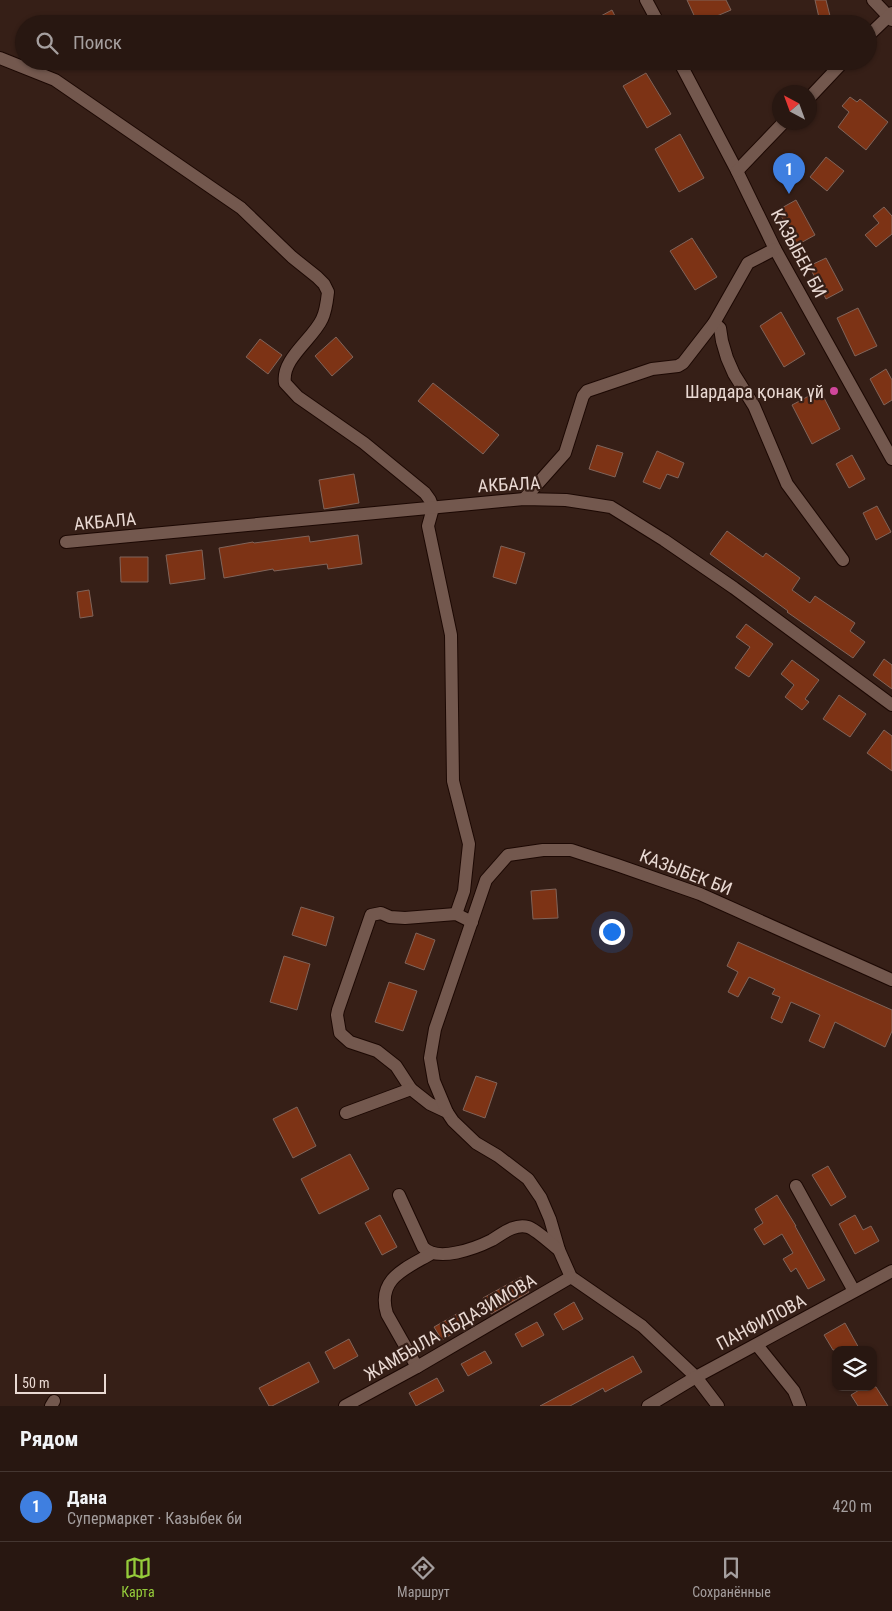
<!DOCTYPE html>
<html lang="ru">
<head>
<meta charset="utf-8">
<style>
	:root { --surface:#281711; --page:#30201a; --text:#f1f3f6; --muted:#a59f9f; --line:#443631; --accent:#95cc3b }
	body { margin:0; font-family:"Roboto Condensed",sans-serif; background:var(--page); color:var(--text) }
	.controls { position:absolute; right:15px; bottom:15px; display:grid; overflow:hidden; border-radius:10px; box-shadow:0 1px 4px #0004 }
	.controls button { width:45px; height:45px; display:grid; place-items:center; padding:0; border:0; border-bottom:1px solid var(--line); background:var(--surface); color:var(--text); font:25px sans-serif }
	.compass { position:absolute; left:772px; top:85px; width:45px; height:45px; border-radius:50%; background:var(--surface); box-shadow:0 1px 4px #0004; rotate:319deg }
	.scale { position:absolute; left:15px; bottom:12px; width:91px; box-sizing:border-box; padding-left:5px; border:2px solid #e9d9d3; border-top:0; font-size:14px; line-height:18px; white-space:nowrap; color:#e9d9d3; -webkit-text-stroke:4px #361f17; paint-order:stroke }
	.you { position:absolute; left:611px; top:931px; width:18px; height:18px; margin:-12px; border:4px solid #fff; border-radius:50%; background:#1a73e8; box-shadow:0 0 0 8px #1a73e833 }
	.badge { display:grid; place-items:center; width:32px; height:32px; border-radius:50%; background:var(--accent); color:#fff; font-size:16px; font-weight:700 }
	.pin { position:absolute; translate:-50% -41px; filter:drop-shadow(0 1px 2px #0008) }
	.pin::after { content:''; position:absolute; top:26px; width:18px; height:15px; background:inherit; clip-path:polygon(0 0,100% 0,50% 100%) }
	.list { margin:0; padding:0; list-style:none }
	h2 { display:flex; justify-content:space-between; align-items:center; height:65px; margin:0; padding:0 20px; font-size:21px }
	h2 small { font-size:16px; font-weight:400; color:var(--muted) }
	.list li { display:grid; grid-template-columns:32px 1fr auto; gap:15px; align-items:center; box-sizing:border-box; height:70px; padding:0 20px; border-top:1px solid var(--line) }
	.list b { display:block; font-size:19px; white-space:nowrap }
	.list p { margin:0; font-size:16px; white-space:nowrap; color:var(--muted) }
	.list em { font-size:16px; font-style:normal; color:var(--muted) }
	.icon { flex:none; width:28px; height:28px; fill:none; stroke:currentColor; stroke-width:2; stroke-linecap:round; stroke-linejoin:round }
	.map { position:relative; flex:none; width:892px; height:1406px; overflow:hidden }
	.search { position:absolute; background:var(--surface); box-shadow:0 1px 4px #0004; left:15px; right:15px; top:15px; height:55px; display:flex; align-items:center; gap:12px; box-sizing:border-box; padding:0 18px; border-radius:28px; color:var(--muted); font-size:19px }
	.sheet { height:135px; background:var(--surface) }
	nav { display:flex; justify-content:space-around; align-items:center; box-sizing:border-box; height:70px; border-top:1px solid var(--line); background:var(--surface); font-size:14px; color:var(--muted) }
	nav a { display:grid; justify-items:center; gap:2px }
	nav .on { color:var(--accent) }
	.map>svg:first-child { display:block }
	.building { fill:#7d3315; stroke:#80645a }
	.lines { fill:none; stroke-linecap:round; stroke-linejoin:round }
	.minor-casing { stroke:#1c0803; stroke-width:14 }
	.minor { stroke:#73584e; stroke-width:12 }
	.hotel-dot { fill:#d1479c; stroke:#361f17; stroke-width:2 }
	.labels { text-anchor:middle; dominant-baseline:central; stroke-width:4.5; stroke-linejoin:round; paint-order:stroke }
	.street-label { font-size:18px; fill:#e9d9d3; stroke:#361f17 }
	.poi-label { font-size:18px; fill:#e9d9d3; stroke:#361f17; text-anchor:end }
</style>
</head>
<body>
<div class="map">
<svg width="892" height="1406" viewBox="0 0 892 1406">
	<rect width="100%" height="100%" fill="#361f17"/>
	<g class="building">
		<polygon points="687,0 726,0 731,10 698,24"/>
		<polygon points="815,0 826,0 831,20 820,22"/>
		<polygon points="612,10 619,24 586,24"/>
		<polygon points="646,73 671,114 647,128 623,86"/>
		<polygon points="850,97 857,102 860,99 888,122 866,150 838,127 849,112 842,106"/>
		<polygon points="680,134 704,178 679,192 655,149"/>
		<polygon points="826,157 844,171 827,191 810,177"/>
		<polygon points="796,200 815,235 797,245 778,210"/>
		<polygon points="884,207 892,216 892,234 876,247 865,235 879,223 873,216"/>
		<polygon points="692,238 717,277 695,290 670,251"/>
		<polygon points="826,258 843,290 826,299 809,266"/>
		<polygon points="858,308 877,346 855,356 837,318"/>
		<polygon points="781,312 805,354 784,367 760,326"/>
		<polygon points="336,337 353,357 332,376 315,356"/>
		<polygon points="260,339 282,355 268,374 246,357"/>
		<polygon points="886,369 892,380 892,400 884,405 870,379"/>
		<polygon points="433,383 499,435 483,454 418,401"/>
		<polygon points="820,390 840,429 812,444 792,405"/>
		<polygon points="597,445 623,453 615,477 589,469"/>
		<polygon points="657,451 684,463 678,478 667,474 660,489 643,482"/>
		<polygon points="852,455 865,479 849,488 836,464"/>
		<polygon points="354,474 359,503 324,509 319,480"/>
		<polygon points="877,506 891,532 876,540 863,513"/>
		<polygon points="727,531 763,557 766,553 800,578 792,590 810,603 815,596 855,623 850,631 865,642 853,658 787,612 788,611 710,554"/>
		<polygon points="358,535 362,564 328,569 327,564 274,571 273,569 224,578 219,548 253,542 254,543 309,536 310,542"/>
		<polygon points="501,546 525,553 516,584 493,577"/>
		<polygon points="202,550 205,579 170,584 166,555"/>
		<polygon points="120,557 148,557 148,582 121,582"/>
		<polygon points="89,590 93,616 80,618 77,592"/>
		<polygon points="746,624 773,644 749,677 735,668 750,647 736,637"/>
		<polygon points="884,659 892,665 892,689 873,675"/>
		<polygon points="792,660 819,680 805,699 809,702 802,710 785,697 794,685 781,674"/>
		<polygon points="839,695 866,714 850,737 823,719"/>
		<polygon points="884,730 892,736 892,771 867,753"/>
		<polygon points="556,889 558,918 533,919 531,891"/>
		<polygon points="301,907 334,917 326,946 292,935"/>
		<polygon points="416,933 435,940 424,970 405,963"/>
		<polygon points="738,942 892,1010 892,1031 885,1047 835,1022 824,1048 809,1041 820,1015 791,1002 782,1023 771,1018 780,997 772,994 775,989 749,977 738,997 728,992 738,972 727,966"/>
		<polygon points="284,956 310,964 297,1010 270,1002"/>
		<polygon points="389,982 417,991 403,1031 375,1022"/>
		<polygon points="476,1076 497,1083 485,1118 463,1110"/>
		<polygon points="297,1107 316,1146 293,1158 273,1119"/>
		<polygon points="350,1154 369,1189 319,1214 301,1179"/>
		<polygon points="828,1166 846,1197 831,1206 812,1175"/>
		<polygon points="777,1195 796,1226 795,1226 825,1280 808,1289 796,1268 791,1272 783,1259 793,1253 782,1234 764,1245 754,1229 763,1223 755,1209"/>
		<polygon points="380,1215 397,1247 382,1255 365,1223"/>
		<polygon points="855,1215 863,1230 871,1226 879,1241 855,1254 839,1224"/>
		<polygon points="521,1277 529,1292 491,1314 483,1298"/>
		<polygon points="574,1302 583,1319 563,1330 554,1314"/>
		<polygon points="462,1311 470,1324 442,1340 434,1327"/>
		<polygon points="537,1322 544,1335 522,1347 515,1334"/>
		<polygon points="845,1323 860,1350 833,1350 824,1335"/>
		<polygon points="349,1339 358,1356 334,1369 325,1352"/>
		<polygon points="485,1351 492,1363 468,1376 461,1364"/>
		<polygon points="633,1356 642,1372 605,1392 603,1388 570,1406 540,1406"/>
		<polygon points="309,1362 319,1382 272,1406 269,1406 259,1388"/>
		<polygon points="437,1378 444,1391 416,1406 409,1393"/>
		<polygon points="864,1387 876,1387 888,1406 858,1406 851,1395"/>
	</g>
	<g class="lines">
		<g class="minor-casing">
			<g id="minor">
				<polyline points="646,0 659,24"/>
				<polyline points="873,0 892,20"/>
				<polyline points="868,36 892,13"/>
				<path d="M0 58 55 80 241 208 292 257 317 277 324 284 328 292C327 301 326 311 322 319 313 339 281 359 285 383L298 397 364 443 425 493 430 500 433 508 428 526 451 635 453 781 469 844 464 891 456 914"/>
				<polyline points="679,61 737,171 775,249 892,459"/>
				<polyline points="810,97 844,61"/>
				<polyline points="737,171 784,122"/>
				<polyline points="714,323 720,328 722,341 727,358 734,374 754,406 787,484 843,560"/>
				<polyline points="524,499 565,453 583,396 587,391 652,369 678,366 683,363 714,323 748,263 775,249"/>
				<polyline points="66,542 524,499 566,500 611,507 664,540 734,588 892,705"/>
				<polyline points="472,922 456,914 405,918 390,917 381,913 371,915 338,1010 337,1015 340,1033 350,1042 377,1051 396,1066 411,1089 430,1104 447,1112 453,1121 476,1143 498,1156 528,1179 541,1198 550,1219 559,1250 571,1277 642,1326 696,1377 718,1406"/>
				<polyline points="447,1112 434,1081 430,1058 435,1029 486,880 508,855 543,850 571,850 617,865 700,894 892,980"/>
				<polyline points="346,1113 411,1089"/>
				<polyline points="796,1186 854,1291"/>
				<path d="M399 1195 423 1247C437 1263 476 1248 492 1240 502 1234 515 1223 528 1227 537 1230 551 1244 559 1250"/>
				<polyline points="757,1345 794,1391 800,1406"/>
				<path d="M417 1367 387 1314C376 1278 407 1268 432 1253"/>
				<polyline points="51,1406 54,1401"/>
				<polyline points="345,1406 417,1367 571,1277"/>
				<polyline points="648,1406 696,1377 892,1271"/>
			</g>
		</g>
		<use href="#minor" class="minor"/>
	</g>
	<circle class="hotel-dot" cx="834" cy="391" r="5"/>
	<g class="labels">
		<g class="street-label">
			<text transform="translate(799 253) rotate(62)">КАЗЫБЕК БИ</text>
			<text transform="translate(509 484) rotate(-3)">АКБАЛА</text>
			<text transform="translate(105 521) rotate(-5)">АКБАЛА</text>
			<text transform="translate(686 872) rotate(21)">КАЗЫБЕК БИ</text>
			<text transform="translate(761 1322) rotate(-28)">ПАНФИЛОВА</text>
			<text transform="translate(450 1327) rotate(-30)">ЖАМБЫЛА АБДАЗИМОВА</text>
		</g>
		<g class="poi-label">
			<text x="824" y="391">Шардара қонақ үй</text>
		</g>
	</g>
</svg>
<div class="controls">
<button><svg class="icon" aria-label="layers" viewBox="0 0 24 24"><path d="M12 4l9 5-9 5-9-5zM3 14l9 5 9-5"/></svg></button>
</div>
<svg class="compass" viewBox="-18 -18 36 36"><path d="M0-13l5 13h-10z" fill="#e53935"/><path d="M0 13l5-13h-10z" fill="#a59f9f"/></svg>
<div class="scale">50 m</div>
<div class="you"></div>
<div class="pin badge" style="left:789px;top:194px;background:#3f7fe0">1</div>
<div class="search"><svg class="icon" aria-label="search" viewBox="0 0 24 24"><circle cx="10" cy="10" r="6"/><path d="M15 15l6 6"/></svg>Поиск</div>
</div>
<section class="sheet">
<h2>Рядом<small></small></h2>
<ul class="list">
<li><span class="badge" style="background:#3f7fe0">1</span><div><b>Дана</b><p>Супермаркет · Казыбек би</p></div><em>420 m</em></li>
</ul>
</section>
<nav>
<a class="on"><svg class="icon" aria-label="map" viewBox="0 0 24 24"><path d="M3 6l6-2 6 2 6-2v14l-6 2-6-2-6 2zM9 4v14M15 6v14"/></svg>Карта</a>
<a><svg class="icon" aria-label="directions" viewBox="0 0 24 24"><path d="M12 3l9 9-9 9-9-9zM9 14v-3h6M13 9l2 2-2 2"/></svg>Маршрут</a>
<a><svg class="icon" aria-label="saved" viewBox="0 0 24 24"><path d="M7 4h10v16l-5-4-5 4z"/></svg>Сохранённые</a>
</nav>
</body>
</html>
